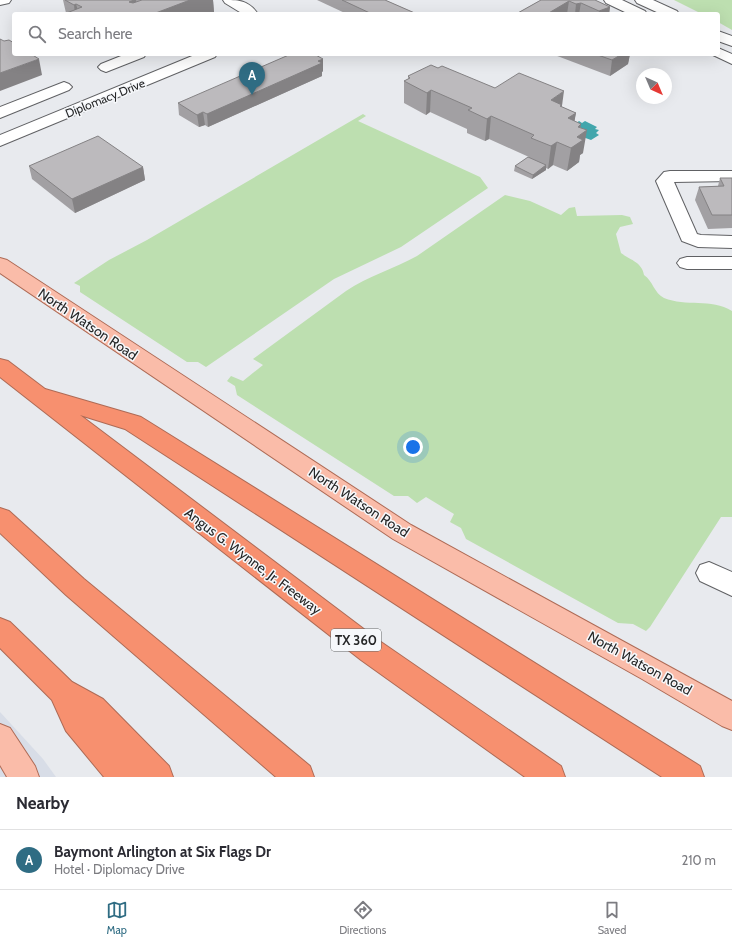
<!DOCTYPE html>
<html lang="en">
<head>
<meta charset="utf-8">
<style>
	:root { --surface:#fff; --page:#f7f7f7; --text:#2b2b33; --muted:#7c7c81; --line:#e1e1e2; --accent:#2f6c83 }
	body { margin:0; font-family:Cabin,sans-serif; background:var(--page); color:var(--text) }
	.compass { position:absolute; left:636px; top:68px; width:36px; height:36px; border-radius:50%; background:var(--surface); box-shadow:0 4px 16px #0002; rotate:136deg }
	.you { position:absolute; left:413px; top:447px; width:14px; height:14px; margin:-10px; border:3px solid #fff; border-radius:50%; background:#1a73e8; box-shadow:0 0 0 6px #1a73e833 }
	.badge { display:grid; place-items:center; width:26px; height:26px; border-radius:50%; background:var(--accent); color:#fff; font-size:13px; font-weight:700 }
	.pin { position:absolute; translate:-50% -33px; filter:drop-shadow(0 1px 2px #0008) }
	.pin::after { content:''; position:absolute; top:21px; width:14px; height:12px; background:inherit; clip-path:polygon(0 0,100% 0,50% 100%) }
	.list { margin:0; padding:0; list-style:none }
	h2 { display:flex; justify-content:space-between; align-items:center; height:52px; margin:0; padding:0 16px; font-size:17px }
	h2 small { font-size:13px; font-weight:400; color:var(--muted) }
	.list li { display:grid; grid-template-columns:26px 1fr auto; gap:12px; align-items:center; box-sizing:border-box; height:60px; padding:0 16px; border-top:1px solid var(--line) }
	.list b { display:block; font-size:15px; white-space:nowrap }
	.list p { margin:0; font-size:13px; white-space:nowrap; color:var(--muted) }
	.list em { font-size:13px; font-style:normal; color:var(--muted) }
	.icon { flex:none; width:22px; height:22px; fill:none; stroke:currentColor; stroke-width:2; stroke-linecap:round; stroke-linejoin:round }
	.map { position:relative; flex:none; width:732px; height:777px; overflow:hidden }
	.search { position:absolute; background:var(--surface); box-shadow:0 4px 16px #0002; left:12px; right:12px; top:12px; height:44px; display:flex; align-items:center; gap:10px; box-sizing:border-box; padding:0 14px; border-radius:4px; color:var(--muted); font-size:15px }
	.sheet { height:112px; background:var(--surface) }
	nav { display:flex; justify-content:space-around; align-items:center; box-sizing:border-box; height:56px; border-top:1px solid var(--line); background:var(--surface); font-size:11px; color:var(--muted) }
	nav a { display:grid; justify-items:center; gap:2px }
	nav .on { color:var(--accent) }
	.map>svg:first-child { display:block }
	.built { fill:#d8dde7 }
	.green { fill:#bddfb0 }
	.water { fill:#42a6ac }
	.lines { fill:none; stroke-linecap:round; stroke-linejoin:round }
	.minor-casing { stroke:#606164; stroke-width:2 }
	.major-casing { stroke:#ae6b56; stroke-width:2 }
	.highway-casing { stroke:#ae6b56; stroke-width:2 }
	.minor { fill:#fff; fill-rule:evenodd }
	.major { fill:#fabca9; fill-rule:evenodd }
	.highway { fill:#f7906f; fill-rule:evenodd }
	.wall { fill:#a2a0a3 }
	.shaded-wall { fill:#848284 }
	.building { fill:#bcbabd; stroke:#848284 }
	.labels { text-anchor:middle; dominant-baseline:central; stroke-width:3; stroke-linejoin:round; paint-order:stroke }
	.far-street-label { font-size:12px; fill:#262728; stroke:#f6f8fb }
	.shield { fill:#f6f8fb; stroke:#646667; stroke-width:1 }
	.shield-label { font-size:13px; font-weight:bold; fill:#262728 }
	.street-label { font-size:14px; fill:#262728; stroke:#f6f8fb }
</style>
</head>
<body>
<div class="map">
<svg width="732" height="777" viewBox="0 0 732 777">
	<rect width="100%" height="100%" fill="#e8eaee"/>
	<polygon class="built" points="0,712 43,759 56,777 0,777"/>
	<g class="green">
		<polygon points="674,0 732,0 732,30 718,22 718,14 702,14"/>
		<polygon points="363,114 366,116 358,121 480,177 488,188 401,247 334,279 206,367 198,362 187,362 80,292 80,286 74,283 109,260 147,240"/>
		<path d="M505 195 530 201 561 215 569 208 575 207 577 216 622 215 630 217 633 224 620 227 616 234 621 253C630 260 642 262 644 275 653 281 654 293 664 298 686 307 711 298 732 311V517H721L650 627 646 631 633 624 618 623 466 539 461 528 450 522 454 514 426 497 417 503 408 496H394L237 395 235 386 227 381 231 376 243 381 263 365 253 359 346 291C368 276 394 269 417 256Z"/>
	</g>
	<polygon class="water" points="579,121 582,123 585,121 597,127 595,129 599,130 596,133 599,135 591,140 580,136 574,125"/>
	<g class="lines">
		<g class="minor-casing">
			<g id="minor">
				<polygon points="0,0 11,0 9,3 0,5"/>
				<path d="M223 0C239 0 248 0 258 14H243L225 3Z"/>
				<polygon points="604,0 622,0 645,11 647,14 629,14 606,3"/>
				<polygon points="635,0 653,0 677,11 679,14 661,14 637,3"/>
				<polygon points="718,31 732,36 732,46 718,41"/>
				<polygon points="718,48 732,54 732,64 713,55 712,54 718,54"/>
				<polygon points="126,54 146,54 144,57 111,70 106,72 101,70 98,67 101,64"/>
				<polygon points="197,54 217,54 215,57 0,146 0,135"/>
				<polygon points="64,82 69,84 72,87 69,90 0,118 0,107"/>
				<polygon points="670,171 732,171 732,181 674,182 697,234 701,235 732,236 732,248 698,247 682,241 656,181 664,172"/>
				<polygon points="687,257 732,257 732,269 687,269 680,267 677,263 680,259"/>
				<polygon points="709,562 732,572 732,596 700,581 696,573 700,565"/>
			</g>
		</g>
		<g class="major-casing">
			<g id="major">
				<polygon points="0,258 7,260 411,525 732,701 732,730 722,726 642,679 393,539 0,273"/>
				<polygon points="0,724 10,728 35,766 39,777 7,777 0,765"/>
			</g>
		</g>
		<g class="highway-casing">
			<g id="highway">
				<polygon points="0,359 8,361 45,389 141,417 700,766 704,777 662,777 125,429 80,415 381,642 561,766 565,777 525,777 361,660 0,377"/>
				<polygon points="0,508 9,511 84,579 310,766 314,777 276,777 66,595 0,533"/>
				<polygon points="0,618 10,622 72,682 103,699 169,766 173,777 104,777 66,731 52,700 0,648"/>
			</g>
		</g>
		<use href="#minor" class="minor"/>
		<use href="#major" class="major"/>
		<use href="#highway" class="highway"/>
	</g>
	<g class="wall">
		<polygon points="63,0 213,0 214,12 210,14 63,14 66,13"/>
		<polygon points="317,0 385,0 417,14 347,14"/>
		<polygon points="541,0 595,0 610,7 609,14 516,14"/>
		<polygon points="552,54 630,54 628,64 610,76"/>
		<polygon points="323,59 323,71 322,72 322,76 208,127 205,125 199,127 179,115 178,103"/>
		<polygon points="438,68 495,88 562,107 576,113 574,121 581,128 583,153 580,155 579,162 567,171 553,165 548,169 546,168 546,170 532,179 514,171 515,166 529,157 489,139 485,141 467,133 467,129 430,112 426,115 404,103 404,81 408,79 408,76"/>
		<polygon points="29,166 143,167 145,180 75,213 32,179"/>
		<polygon points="720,178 732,178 732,228 708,229 695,200 699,187 718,186"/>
	</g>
	<g class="shaded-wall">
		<polygon points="134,0 136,0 138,14 129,2"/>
		<polygon points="190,0 213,0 214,12 210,14 153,14"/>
		<polygon points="569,1 567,14 547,14"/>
		<polygon points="581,3 579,14 575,14 576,4"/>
		<polygon points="76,4 79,14 75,14 74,5"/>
		<polygon points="610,7 609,14 599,14 599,11"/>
		<polygon points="622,54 630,54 628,64 610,76 612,60"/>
		<polygon points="39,59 42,75 0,91 0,73"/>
		<polygon points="323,59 323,71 322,72 322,76 208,127 207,114"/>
		<polygon points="431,90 430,112 426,115 427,93"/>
		<polygon points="564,91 561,113 551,100"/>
		<polygon points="203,112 205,125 199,127 197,115"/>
		<polygon points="576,113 572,135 568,118"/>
		<polygon points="491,116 489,139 485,141 487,119"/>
		<polygon points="581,124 579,136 587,130 583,153 580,155 579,162 567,171 571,148 578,127"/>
		<polygon points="557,142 553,165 548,169 551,146"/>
		<polygon points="546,165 546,170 532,179 533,175"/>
		<polygon points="143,167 145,180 75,213 72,199"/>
	</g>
	<g class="building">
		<polygon points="65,0 134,0 129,2 133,3 142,0 190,0 153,14 64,14 82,7 76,4 74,5"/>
		<polygon points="342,0 385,0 417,14 372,14"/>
		<polygon points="541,0 595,0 610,7 599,11 581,3 576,4 569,1 547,14 516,14"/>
		<polygon points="0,39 4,41 9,40 14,43 14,54 31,54 39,59 0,73"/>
		<polygon points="291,54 314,54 323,59 318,61 322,63 207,114 203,112 197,115 178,103"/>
		<polygon points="595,54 622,54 612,60"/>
		<polygon points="431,65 438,68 442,66 495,88 519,73 564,91 551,100 562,105 560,106 576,113 568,118 581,124 578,127 587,130 577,137 583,140 571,148 557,142 551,146 531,138 534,135 491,116 487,119 468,110 472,108 431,90 427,93 404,81 410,78 408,76"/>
		<polygon points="98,136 143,167 72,199 29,166"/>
		<polygon points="528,157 546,165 533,175 515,166"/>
		<polygon points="720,178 732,178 732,215 712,215 699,187 724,186"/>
	</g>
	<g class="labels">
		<g class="far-street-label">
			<text transform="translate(105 98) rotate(-22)">Diplomacy Drive</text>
		</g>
		<rect class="shield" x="331" y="629" width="50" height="22" rx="3"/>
		<g class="shield-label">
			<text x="356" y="640">TX 360</text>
		</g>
		<g class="street-label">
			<text transform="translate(88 324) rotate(34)">North Watson Road</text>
			<text transform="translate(359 502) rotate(33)">North Watson Road</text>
			<text transform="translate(253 561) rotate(37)">Angus G. Wynne, Jr. Freeway</text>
			<text transform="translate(640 663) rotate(29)">North Watson Road</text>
		</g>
	</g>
</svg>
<svg class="compass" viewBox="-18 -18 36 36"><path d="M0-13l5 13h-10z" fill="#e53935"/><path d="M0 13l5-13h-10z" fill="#7c7c81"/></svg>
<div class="you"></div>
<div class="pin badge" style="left:252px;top:95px">A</div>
<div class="search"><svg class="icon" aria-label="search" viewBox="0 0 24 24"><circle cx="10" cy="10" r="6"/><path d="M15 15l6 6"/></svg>Search here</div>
</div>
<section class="sheet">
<h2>Nearby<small></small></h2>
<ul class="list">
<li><span class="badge">A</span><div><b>Baymont Arlington at Six Flags Dr</b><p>Hotel · Diplomacy Drive</p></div><em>210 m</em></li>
</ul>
</section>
<nav>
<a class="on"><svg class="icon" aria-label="map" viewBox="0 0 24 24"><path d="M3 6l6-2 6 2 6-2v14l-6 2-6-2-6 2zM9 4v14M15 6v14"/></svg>Map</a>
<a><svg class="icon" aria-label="directions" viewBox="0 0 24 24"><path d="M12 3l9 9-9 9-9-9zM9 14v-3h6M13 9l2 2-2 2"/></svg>Directions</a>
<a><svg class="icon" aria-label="saved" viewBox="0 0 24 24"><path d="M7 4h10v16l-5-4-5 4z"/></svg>Saved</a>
</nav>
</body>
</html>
